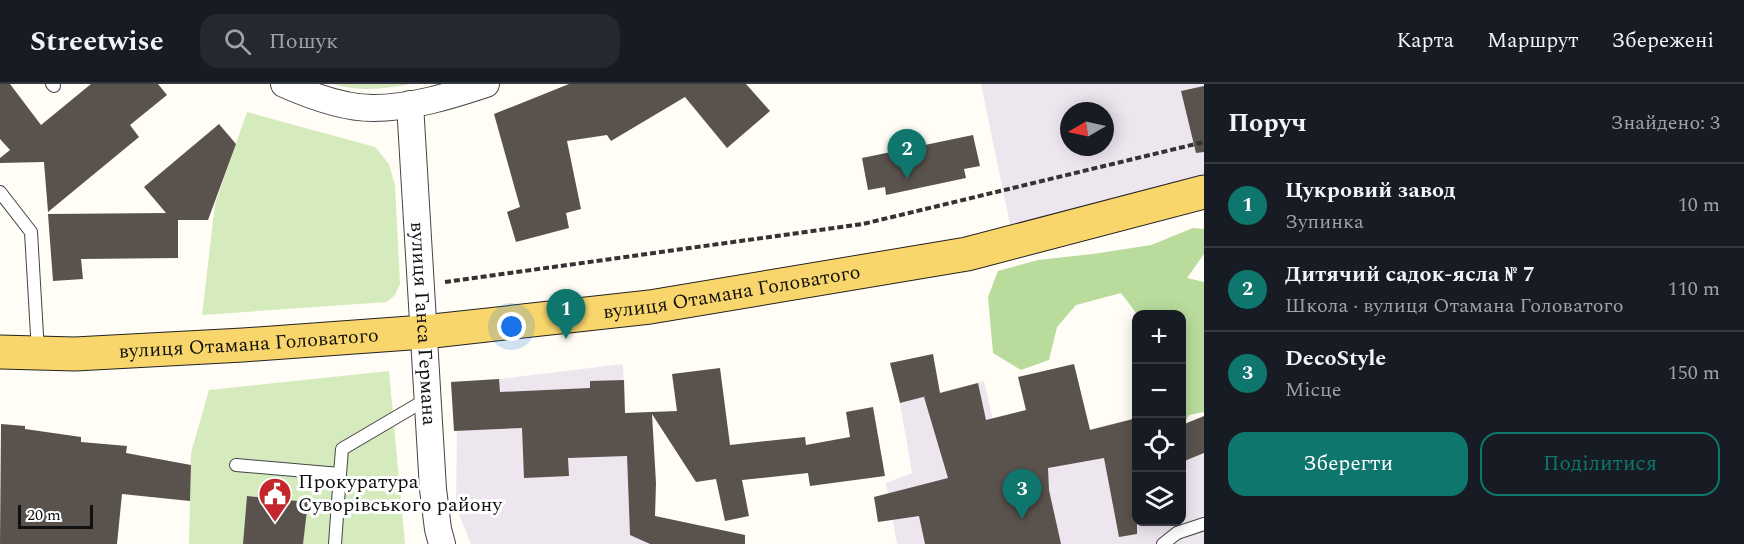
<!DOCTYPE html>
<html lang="uk">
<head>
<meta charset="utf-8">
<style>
	:root { --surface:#171b24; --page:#242831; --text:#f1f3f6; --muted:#9ea1a6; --line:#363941; --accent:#0f766e }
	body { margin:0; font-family:Spectral,serif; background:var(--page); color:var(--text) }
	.controls { position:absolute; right:18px; bottom:18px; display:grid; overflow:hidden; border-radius:12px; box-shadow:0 3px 15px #0003 }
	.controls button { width:54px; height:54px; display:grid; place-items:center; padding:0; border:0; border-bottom:2px solid var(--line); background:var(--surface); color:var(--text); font:30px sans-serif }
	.compass { position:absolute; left:1060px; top:18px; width:54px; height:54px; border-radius:50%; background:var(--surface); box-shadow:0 3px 15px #0003; rotate:261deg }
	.scale { position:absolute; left:18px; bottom:15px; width:75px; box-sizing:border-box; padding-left:6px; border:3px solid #111; border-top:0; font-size:16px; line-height:21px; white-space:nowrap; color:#111; -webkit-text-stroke:4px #fff; paint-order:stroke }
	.you { position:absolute; left:512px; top:243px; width:21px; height:21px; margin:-15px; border:4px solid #fff; border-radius:50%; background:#1a73e8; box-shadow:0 0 0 9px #1a73e833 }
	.badge { display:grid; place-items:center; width:39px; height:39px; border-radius:50%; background:var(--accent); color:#fff; font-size:20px; font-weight:700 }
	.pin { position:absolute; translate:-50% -50px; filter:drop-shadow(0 2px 3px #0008) }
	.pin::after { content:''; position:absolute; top:32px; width:21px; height:18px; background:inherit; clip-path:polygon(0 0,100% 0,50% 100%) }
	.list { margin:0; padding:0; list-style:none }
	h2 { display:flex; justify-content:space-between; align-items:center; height:78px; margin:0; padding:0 24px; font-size:26px }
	h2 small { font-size:20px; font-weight:400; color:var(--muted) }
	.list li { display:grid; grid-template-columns:39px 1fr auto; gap:18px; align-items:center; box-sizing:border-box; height:84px; padding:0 24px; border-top:2px solid var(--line) }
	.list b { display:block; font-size:22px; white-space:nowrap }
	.list p { margin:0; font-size:20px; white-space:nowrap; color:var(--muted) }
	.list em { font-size:20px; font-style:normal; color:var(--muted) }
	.actions { display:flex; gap:12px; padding:18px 24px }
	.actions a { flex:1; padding:14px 0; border:2px solid var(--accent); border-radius:18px; text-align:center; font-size:21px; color:var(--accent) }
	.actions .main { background:var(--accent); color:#fff }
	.icon { flex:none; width:33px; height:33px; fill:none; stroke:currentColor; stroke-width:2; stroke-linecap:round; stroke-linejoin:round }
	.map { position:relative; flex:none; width:1204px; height:460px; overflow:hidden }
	header { display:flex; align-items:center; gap:36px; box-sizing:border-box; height:84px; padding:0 30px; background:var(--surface); border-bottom:2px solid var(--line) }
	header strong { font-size:28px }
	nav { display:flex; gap:33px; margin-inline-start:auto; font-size:21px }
	.search { width:420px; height:54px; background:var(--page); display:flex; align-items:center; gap:15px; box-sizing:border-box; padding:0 21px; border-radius:18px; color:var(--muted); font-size:22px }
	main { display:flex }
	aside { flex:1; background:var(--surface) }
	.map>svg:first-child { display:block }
	.industrial { fill:#eee6ef; fill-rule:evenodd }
	.green { fill:#d5ebbd }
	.forest { fill:#b9dc9c }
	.building { fill:#5a524d }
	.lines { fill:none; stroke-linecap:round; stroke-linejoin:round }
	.service-casing { stroke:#444; stroke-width:14 }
	.minor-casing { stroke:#444; stroke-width:28 }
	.primary-casing { stroke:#222; stroke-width:35 }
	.path { stroke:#333; stroke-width:4; stroke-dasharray:6 3; stroke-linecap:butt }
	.service { stroke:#fff; stroke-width:12 }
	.minor { stroke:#fff; stroke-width:26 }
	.primary { stroke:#f9d66b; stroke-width:33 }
	.labels { text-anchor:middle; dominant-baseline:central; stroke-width:6; stroke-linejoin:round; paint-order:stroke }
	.street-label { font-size:20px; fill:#111; stroke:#fff }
	.poi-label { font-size:20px; fill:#111; stroke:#fff; text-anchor:start }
</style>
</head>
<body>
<header>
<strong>Streetwise</strong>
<div class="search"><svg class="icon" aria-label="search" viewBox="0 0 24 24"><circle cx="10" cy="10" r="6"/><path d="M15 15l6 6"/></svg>Пошук</div>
<nav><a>Карта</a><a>Маршрут</a><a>Збережені</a></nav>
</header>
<main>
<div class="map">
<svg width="1204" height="460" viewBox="0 0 1204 460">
	<rect width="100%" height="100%" fill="#fffdf5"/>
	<g class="industrial">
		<path d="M981 0H1204V100L1013 155ZM1069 27H1105V63H1069Z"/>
		<polygon points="623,280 630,451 650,460 471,460 456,423 457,347 454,347 451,298 499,295"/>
		<polygon points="984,297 1000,367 1136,334 1136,438 1182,438 1182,378 1204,369 1204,460 897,460 886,399 912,389 900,319"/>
	</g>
	<g class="green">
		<path d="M333 0H411C384 5 359 8 333 0Z"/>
		<polygon points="247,28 375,63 389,80 395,101 400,200 395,211 387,218 202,231 215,120"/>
		<polygon points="389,287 405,460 189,460 191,369 209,306"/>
	</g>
	<polygon class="forest" points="1193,144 1204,145 1204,170 1187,194 1204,198 1204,328 1189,331 1182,342 1182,231 1137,230 1121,209 1076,221 1057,243 1049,276 1021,286 993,269 988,213 998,187 1038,176 1093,170 1151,161"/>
	<g class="building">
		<polygon points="0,0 10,0 41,41 91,0 158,0 167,11 130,41 139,53 48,128 44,78 0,79 0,74 10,66 0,55"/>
		<polygon points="569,0 746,0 770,27 727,64 685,13 611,57 607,51 567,57 581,125 566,129 569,144 516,158 507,128 520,123 494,30"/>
		<polygon points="1204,2 1204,68 1196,69 1181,7"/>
		<polygon points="219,40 236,60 208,136 178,136 178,174 81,175 83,195 53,197 48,130 166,129 144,103"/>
		<polygon points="973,51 980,82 964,85 966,94 886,111 885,103 868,106 862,74"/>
		<polygon points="933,270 940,309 978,299 986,336 1026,326 1018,293 1074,280 1090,346 1137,334 1137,450 1119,453 1104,374 1048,384 1049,406 1061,460 925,460 919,432 878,438 874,413 948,394 924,313 927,312 900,319 890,279"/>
		<polygon points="720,284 730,361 805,353 806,361 850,353 846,328 873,323 885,392 810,402 808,389 742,396 749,432 725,437 716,395 696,398 652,330 656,399 655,432 745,451 745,460 650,460 630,451 627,372 568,374 569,392 524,394 522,344 454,347 451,298 499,295 500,308 590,304 590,297 624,296 625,329 677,327 672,290"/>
		<polygon points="1204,332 1204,369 1182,378 1182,341"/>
		<polygon points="1,340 25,342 25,345 81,353 81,358 127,362 126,369 191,381 190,417 122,410 117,460 0,460"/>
		<polygon points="247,412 308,418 303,460 243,460"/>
	</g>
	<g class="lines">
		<g class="service-casing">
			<g id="service">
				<polyline points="52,0 54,2"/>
				<polyline points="0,108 31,148 38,268"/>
				<polyline points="236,381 340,390 342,365 427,315"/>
				<polyline points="335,460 340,390"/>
				<polyline points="1163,460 1177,449 1204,440"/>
			</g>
		</g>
		<g class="minor-casing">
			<g id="minor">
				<path d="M284 0C311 12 343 24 373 24 411 24 450 12 486 0"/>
				<path id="s1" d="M410 20 433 405 438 445 442 460"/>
			</g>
		</g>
		<g class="primary-casing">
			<g id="primary">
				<path id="s2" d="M0 268 75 270 243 261 424 248 650 223 967 170 1204 108"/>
			</g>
		</g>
		<polyline class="path" points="445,198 863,140 1204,58"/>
		<use href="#service" class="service"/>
		<use href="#minor" class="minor"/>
		<use href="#primary" class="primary"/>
	</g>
	<defs>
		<g id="civic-pin" transform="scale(1.725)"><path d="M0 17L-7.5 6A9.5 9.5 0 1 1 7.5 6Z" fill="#c4262e" stroke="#fff"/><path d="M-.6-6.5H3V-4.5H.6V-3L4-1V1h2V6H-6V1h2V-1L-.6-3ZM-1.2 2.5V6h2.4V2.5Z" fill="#fff"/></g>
	</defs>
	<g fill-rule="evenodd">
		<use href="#civic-pin" x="275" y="410"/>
	</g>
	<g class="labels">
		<g class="street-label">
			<text stroke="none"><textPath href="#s2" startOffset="735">вулиця Отамана Головатого</textPath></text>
			<text stroke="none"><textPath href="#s1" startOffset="220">вулиця Ганса Германа</textPath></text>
			<text stroke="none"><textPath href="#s2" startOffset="249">вулиця Отамана Головатого</textPath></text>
		</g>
		<g class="poi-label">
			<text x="298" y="398">Прокуратура<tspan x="298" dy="23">Суворівського району</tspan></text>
		</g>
	</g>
</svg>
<div class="controls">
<button>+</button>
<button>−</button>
<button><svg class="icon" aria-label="locate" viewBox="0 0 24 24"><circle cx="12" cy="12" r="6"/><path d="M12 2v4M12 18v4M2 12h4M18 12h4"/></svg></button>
<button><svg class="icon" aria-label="layers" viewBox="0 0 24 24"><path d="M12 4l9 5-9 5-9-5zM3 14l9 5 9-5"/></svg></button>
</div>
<svg class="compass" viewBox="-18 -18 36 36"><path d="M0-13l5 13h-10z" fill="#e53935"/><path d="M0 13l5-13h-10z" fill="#9ea1a6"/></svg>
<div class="scale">20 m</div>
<div class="you"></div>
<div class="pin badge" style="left:566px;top:255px">1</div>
<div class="pin badge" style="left:907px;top:95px">2</div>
<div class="pin badge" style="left:1022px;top:435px">3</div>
</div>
<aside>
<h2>Поруч<small>Знайдено: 3</small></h2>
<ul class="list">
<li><span class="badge">1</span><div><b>Цукровий завод</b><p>Зупинка</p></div><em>10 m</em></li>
<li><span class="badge">2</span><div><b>Дитячий садок-ясла № 7</b><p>Школа · вулиця Отамана Головатого</p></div><em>110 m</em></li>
<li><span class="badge">3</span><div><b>DecoStyle</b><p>Місце</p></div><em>150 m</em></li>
</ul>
<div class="actions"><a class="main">Зберегти</a><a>Поділитися</a></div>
</aside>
</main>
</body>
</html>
